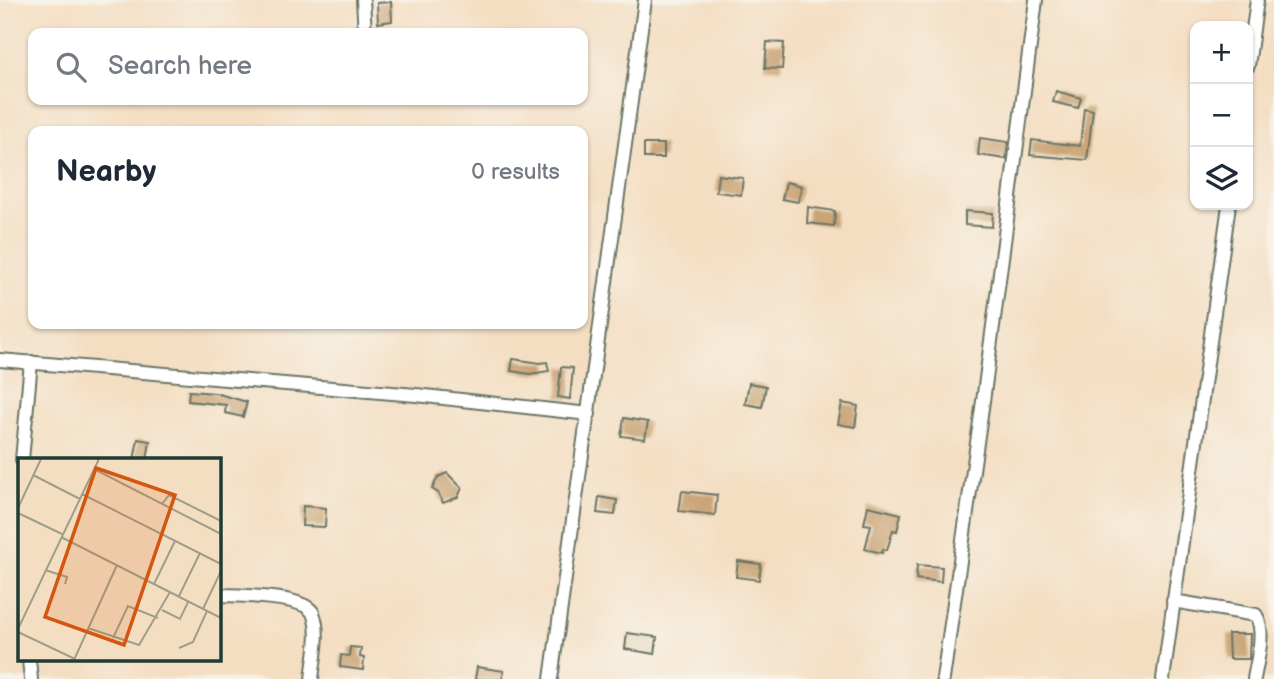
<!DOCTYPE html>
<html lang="en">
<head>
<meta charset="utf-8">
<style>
	:root { --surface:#fff; --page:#f6f6f7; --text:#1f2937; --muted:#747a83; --line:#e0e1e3 }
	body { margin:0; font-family:"Balsamiq Sans",sans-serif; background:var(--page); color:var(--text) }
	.controls { position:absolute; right:21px; top:21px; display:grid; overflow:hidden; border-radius:14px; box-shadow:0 2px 5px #0004 }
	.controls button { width:63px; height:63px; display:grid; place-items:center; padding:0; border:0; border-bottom:2px solid var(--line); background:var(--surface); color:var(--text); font:35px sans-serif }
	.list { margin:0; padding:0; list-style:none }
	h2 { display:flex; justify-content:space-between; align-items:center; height:91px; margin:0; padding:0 28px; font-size:30px }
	h2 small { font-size:23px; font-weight:400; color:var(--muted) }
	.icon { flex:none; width:38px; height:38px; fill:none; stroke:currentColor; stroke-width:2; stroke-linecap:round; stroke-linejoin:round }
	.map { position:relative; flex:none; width:1274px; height:679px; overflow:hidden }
	.search { position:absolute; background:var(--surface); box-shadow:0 2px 5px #0004; left:28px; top:28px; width:560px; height:77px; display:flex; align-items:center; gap:18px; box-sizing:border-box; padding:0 24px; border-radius:14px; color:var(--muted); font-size:26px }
	.panel { position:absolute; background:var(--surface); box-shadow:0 2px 5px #0004; left:28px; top:126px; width:560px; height:203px; border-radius:14px }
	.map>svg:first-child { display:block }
	.building { fill:#c9a477 }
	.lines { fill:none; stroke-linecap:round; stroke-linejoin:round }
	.minor-casing { stroke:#6a7566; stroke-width:16 }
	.minor { stroke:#fff; stroke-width:12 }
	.inset-road { fill:none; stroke:#9f9e89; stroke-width:2 }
	.view { fill:#d45610; fill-opacity:0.15; stroke:#d45610; stroke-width:3.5 }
	.inset-edge { fill:none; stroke:#1f3d34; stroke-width:3.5 }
</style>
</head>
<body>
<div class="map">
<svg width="1274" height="679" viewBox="0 0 1274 679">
	<rect width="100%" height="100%" fill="#f7f3e8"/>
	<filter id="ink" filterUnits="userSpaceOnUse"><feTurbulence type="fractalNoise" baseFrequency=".0143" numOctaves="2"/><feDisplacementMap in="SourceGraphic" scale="14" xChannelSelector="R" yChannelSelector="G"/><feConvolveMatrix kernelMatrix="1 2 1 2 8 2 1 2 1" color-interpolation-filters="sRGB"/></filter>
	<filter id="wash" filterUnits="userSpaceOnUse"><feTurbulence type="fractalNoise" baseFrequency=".00686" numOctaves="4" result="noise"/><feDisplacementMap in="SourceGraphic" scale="28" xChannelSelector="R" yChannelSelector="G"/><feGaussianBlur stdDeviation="1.57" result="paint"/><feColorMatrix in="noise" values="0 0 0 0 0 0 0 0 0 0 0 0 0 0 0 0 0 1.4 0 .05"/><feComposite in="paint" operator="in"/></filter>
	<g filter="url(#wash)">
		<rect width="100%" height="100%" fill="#f4dec2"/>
		<g id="blocks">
			<g class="building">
				<polygon points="391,2 392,21 378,23 377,3"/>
				<polygon points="767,42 784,43 782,69 765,68"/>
				<polygon points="1056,91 1081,98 1078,108 1053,102"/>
				<polygon points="1084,108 1093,110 1087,160 1030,155 1032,140 1080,146"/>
				<polygon points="980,138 1008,142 1006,159 978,155"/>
				<rect x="644" y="144" width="20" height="14"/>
				<polygon points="718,175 743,178 741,195 716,192"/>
				<polygon points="786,182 802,186 798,202 782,199"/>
				<polygon points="808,207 835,211 834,226 807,223"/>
				<polygon points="965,211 993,213 992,227 965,225"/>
				<polygon points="513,359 540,363 547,362 549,371 530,374 511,371"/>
				<polygon points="561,367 573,368 570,399 558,397"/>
				<polygon points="749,383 766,386 762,407 745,404"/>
				<polygon points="189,391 215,393 247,402 243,417 225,413 226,405 188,401"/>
				<polygon points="842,403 858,406 855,427 838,424"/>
				<polygon points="624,418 648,422 645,439 621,436"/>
				<polygon points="138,439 150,441 147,460 134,460"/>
				<polygon points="447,473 462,488 458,497 443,503 438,493 432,489 438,477"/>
				<polygon points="682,491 717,495 715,515 679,511"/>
				<polygon points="599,497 617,500 615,515 597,513"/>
				<polygon points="303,506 326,508 325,527 302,526"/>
				<polygon points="868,506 901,514 897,531 893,530 887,550 883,549 882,553 865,549 871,525 864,524"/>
				<polygon points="738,561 761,564 759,580 736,577"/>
				<polygon points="917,565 942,567 941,582 916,579"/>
				<polygon points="627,633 657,637 655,654 625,649"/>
				<polygon points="1228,634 1250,634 1249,659 1229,659"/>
				<polygon points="350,647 361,648 360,657 364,658 363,670 340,667 341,655 349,656"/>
				<polygon points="477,667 504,671 502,679 475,679"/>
			</g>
		</g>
	</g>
	<g filter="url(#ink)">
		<use href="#blocks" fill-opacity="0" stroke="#6a7566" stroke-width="2"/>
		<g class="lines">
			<g class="minor-casing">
				<g id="minor">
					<polyline points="363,0 365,33"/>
					<polyline points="1248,66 1257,0"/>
					<polyline points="0,360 416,395 589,414"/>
					<polyline points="22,460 31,362"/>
					<path d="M219 595C239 596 304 595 313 613 321 632 314 659 312 679"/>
					<path d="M1173 601 1256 615C1266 632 1257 660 1254 679"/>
					<polyline points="29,660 31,679"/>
					<polyline points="551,679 645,0"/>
					<polyline points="943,679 984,394 1036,0"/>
					<polyline points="1163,679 1229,205"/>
				</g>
			</g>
			<use href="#minor" class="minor"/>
		</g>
	</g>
	<g transform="translate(18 458)">
		<rect width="203" height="203" fill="#f4dec2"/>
		<path class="inset-road" d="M76 11 203 76M15 17 62 41M64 36 203 106M144 46 151 37 203 63M0 50 23 1M0 55 44 76M43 79 203 160M27 112 49 119 47 126M136 126 157 83M161 138 182 95M185 151 203 113M144 152 162 161 170 144M70 170 121 187 152 134M0 171 81 1M0 174 57 201M95 180 110 148 140 160M161 190 175 184 189 153M56 202 99 107"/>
		<path class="view" d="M78 10 157 37 106 187 27 159Z"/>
		<rect width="203" height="203" class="inset-edge"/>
	</g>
</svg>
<div class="controls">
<button>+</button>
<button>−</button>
<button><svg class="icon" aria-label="layers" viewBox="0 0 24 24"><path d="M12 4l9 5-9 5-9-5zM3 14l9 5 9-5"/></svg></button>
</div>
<div class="search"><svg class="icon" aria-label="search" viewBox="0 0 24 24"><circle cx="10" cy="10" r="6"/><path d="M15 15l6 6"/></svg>Search here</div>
<section class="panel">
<h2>Nearby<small>0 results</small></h2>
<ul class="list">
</ul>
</section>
</div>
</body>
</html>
